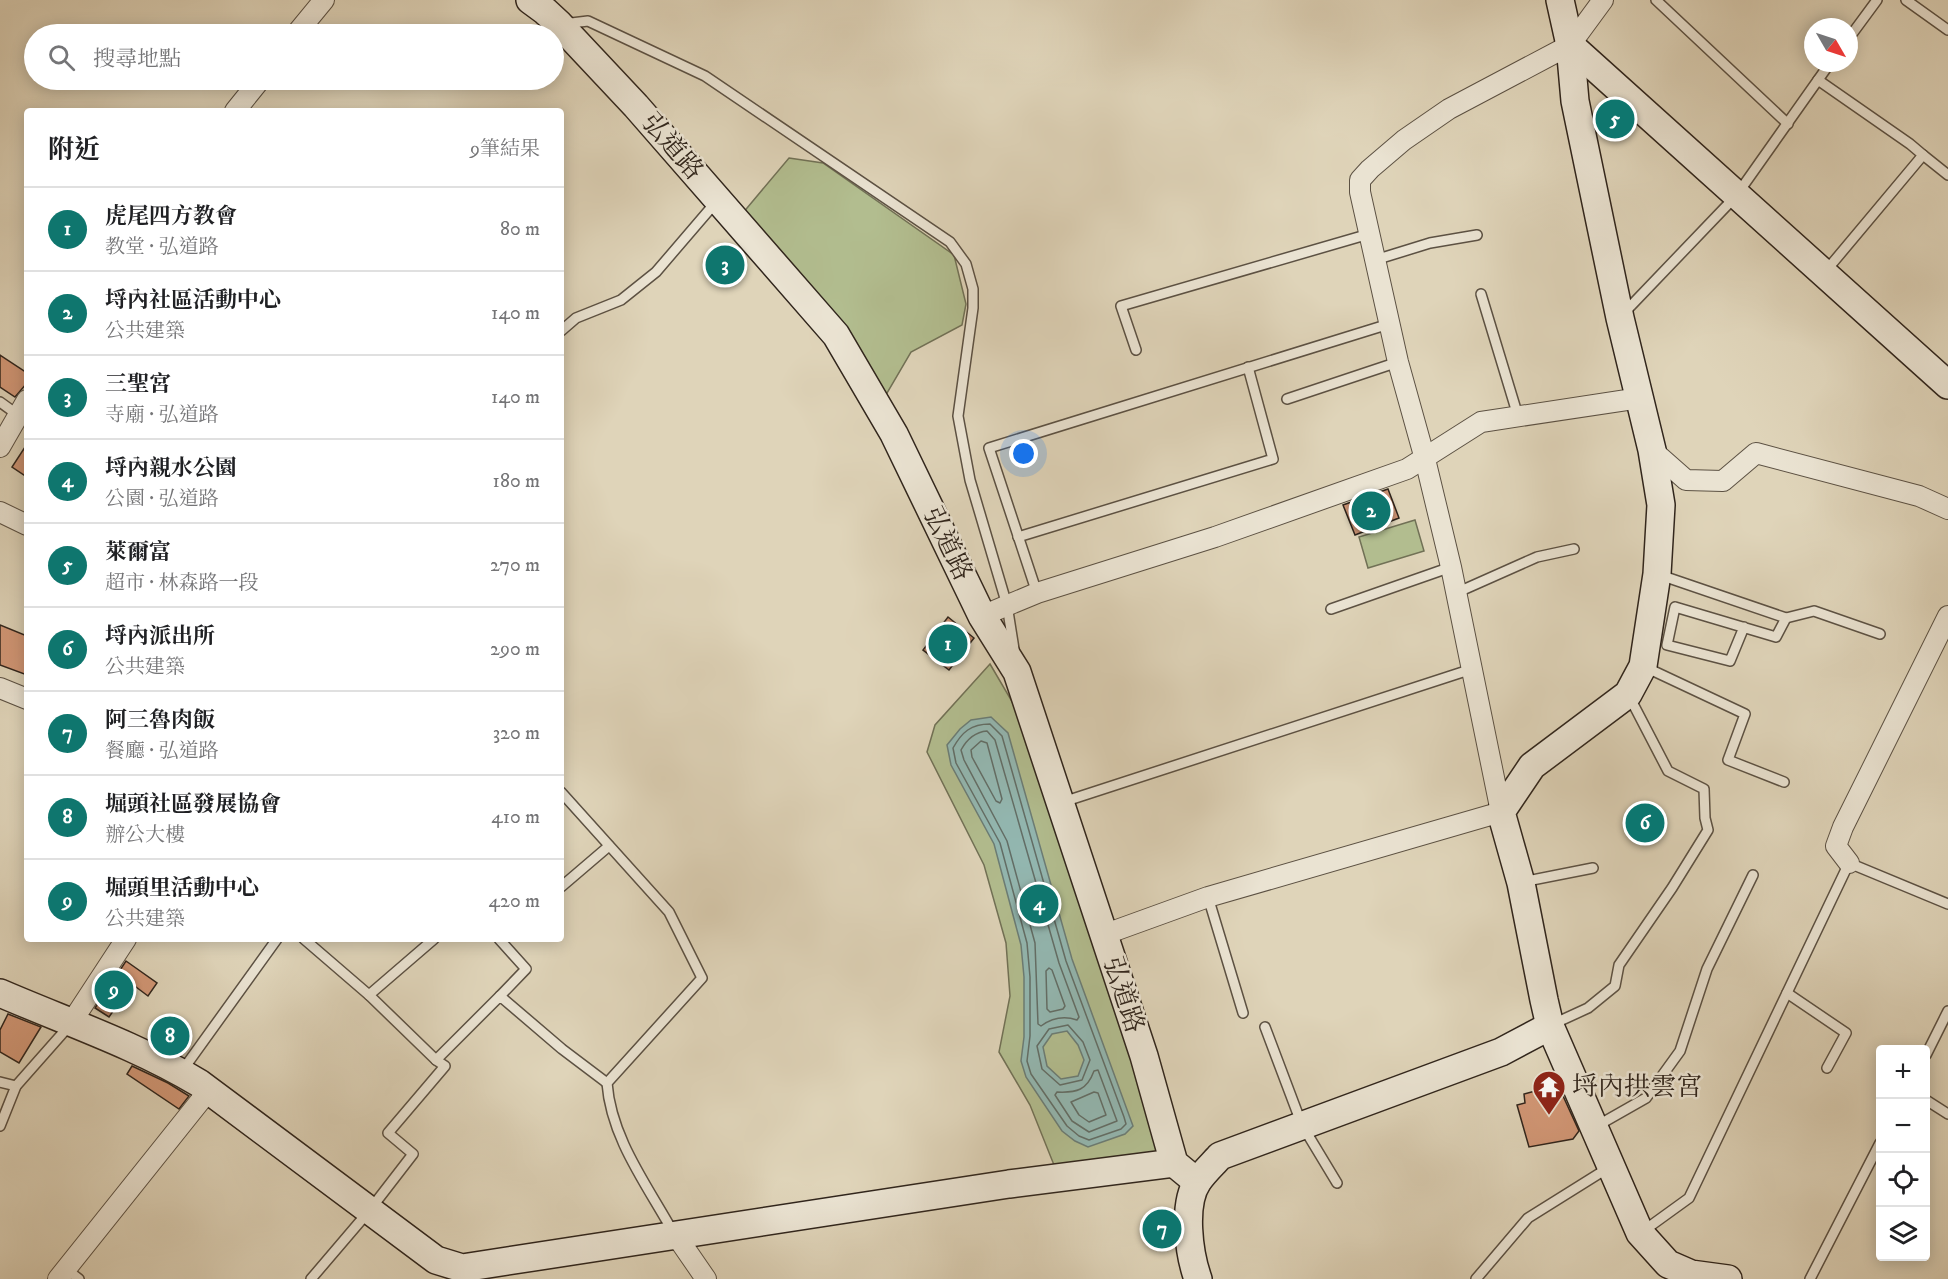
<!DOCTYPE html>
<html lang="zh-TW">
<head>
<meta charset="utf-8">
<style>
	:root { --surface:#fff; --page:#f2f2f2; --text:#202124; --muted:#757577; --line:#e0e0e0; --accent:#0f766e }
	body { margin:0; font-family:"IM FELL DW Pica","Noto Serif TC",serif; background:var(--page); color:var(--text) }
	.controls { position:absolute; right:18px; bottom:18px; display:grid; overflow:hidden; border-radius:6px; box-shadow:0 3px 15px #0003 }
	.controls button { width:54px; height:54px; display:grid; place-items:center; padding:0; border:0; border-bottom:2px solid var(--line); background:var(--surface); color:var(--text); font:30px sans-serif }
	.compass { position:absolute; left:1804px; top:18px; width:54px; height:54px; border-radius:50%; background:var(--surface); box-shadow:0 3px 15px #0003; rotate:129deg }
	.you { position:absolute; left:1024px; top:454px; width:21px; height:21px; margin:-15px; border:4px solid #fff; border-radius:50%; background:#1a73e8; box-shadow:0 0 0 9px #1a73e833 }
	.badge { display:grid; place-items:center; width:39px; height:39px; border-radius:50%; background:var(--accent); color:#fff; font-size:20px; font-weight:700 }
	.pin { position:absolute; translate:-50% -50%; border:3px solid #fff; box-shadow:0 2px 6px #0006 }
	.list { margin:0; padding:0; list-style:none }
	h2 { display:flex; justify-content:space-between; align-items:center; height:78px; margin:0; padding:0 24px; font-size:26px }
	h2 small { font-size:20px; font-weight:400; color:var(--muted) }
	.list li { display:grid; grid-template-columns:39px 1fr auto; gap:18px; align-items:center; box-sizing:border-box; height:84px; padding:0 24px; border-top:2px solid var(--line) }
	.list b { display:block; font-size:22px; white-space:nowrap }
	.list p { margin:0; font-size:20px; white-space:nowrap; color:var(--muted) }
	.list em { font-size:20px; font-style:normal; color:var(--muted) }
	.icon { flex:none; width:33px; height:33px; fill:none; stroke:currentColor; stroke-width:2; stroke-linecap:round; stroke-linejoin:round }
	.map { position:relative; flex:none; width:1948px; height:1279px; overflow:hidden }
	.search { position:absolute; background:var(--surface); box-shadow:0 3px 15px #0003; left:24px; top:24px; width:540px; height:66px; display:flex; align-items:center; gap:15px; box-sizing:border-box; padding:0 21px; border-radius:33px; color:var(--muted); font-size:22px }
	.panel { position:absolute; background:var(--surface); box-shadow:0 3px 15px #0003; left:24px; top:108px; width:540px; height:834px; border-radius:6px }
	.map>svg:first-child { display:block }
	.green { fill:#b2bd8f; stroke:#717156; stroke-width:1.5 }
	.water { fill:#93b8b2; stroke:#6b7d76; stroke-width:1.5; fill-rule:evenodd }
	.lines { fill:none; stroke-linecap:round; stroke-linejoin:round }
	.shore { stroke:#626e67; stroke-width:1.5 }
	.building { fill:#d39877; stroke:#30251c; stroke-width:1.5 }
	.lane-casing { stroke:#5c5143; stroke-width:12 }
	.street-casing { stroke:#5c5143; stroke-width:22 }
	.secondary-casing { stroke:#30251c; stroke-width:30 }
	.lane { stroke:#eae3d2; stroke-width:9 }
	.street { stroke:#eae3d2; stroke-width:20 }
	.secondary { stroke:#eae3d2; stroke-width:27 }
	.labels { text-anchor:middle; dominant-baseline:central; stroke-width:5; stroke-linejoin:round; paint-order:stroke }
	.street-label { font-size:26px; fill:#30251c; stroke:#eae3d2 }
	.poi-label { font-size:26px; fill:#30251c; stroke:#eae3d2; text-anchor:start }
</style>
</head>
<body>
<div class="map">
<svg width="1948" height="1279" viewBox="0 0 1948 1279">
	<rect width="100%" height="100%" fill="#dfd4b9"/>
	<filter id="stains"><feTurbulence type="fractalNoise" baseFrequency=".00333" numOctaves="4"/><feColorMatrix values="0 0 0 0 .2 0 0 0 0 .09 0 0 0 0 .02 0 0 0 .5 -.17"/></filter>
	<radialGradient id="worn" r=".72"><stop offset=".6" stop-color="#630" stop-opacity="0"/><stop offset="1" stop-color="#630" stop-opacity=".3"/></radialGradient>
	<g class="green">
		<polygon points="789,158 823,163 954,255 966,304 962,325 911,352 883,400 742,214"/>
		<polygon points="1415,520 1424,551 1368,568 1359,537"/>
		<polygon points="990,664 1024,722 1164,1155 1056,1170 1030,1105 999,1052 1010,996 1006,943 984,865 927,752 935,725"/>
	</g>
	<path class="water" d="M991 717 1008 733 1072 959 1133 1126 1125 1134 1088 1147 1075 1141 1062 1131 1026 1077 1021 1061 1024 1037V977L1021 945 994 844 951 765 947 745 960 729 971 720ZM1067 1031 1078 1045 1084 1060 1078 1076 1061 1079 1047 1066 1043 1047 1052 1034Z"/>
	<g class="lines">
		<g class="shore">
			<path d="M990 724 1002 736 1066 961 1124 1117 1126 1124 1121 1129 1089 1140 1079 1136 1067 1126 1031 1074 1027 1061 1030 1036V977L1027 943 1000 843 956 763 953 748C962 732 971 724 990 724Z"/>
			<path d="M987 731 995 740 1059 963 1079 1017 1077 1020C1065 1016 1052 1018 1041 1026L1038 1024 1035 943 1007 841 964 760 961 750C967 739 975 732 987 731Z"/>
			<polygon points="981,741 987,743 1002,799 1000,803 996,801 972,757 971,750"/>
			<polygon points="1049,968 1052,970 1065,1006 1063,1009 1050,1012 1047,1009 1046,971"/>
			<polygon points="1068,1025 1083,1042 1090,1060 1082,1080 1060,1085 1042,1069 1037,1046 1049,1029"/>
			<path d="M1098 1070 1117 1121 1089 1132 1072 1121 1055 1095 1057 1092C1077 1093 1087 1090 1094 1071Z"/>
			<polygon points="1094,1092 1098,1093 1106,1115 1089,1122 1079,1115 1071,1102"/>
		</g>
	</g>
	<g class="building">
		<polygon points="721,251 738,268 728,278 711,261"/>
		<polygon points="0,355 27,373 27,383 15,397 0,387"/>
		<polygon points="27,444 27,477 12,467"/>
		<polygon points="1388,489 1399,518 1355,535 1343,505"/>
		<polygon points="948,617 974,638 949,670 923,650"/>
		<polygon points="0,625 27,636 27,675 0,665"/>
		<polygon points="126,961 157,983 148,996 132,984 109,1017 95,1008"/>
		<polygon points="8,1014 41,1027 19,1063 0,1052 0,1030"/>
		<polygon points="132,1066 168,1083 189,1096 179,1109 127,1074"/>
		<polygon points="1558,1085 1579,1131 1573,1139 1529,1147 1517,1105 1525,1103 1524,1094"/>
	</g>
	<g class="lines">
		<g class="lane-casing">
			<g id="lane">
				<polyline points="1656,0 1788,124"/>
				<polyline points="1906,0 1948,30"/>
				<polyline points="563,24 588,21 705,76 950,242 966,264 973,289 973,308 958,416 970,480 1007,605 1014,649"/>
				<polyline points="1849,38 1877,0"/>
				<polyline points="1818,80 1910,144 1923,155 1825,272"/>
				<polyline points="1923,155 1948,175"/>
				<polyline points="1375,260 1430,243 1477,235"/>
				<polyline points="1481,294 1518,416"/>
				<polyline points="1623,314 1736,196 1830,63"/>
				<polyline points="561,331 576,318 621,300 656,272 716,202"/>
				<polyline points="1136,350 1121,306 1369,234"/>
				<polyline points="1287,399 1398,362"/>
				<polyline points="0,402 18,415"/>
				<polyline points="1018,537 1273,459 1248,367"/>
				<polyline points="1660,575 1786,618 1814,611 1880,634"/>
				<polyline points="1037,593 989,448 1389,324"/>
				<polyline points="1456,593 1537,557 1574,549"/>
				<polyline points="1331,609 1451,567"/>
				<polyline points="1744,627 1730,661 1667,645 1675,607 1776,637 1786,618"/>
				<polyline points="1645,667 1745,714 1728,760 1784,782"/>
				<path d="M561 792 669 912 702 978 607 1083C611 1138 647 1185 673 1232"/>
				<polyline points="1063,802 1472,669"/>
				<polyline points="1522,882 1593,868"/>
				<polyline points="561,887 609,846"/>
				<polyline points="1208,897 1243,1013"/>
				<polyline points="304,939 369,995 434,939"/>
				<polyline points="499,939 526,969 500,996"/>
				<polyline points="1787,993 1846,1033 1827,1068"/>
				<polyline points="369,995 436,1060"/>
				<polyline points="1551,1025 1588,1008 1615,986 1619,965 1672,888 1708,830 1705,818 1704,789 1668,771 1629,696"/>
				<polyline points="1265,1027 1302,1125 1337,1183"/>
				<polyline points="1926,1055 1948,1011"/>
				<polyline points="182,1071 277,939"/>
				<polyline points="0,1082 16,1086"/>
				<polyline points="1926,1100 1948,1114"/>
				<polyline points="0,1126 16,1086 69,1026"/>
				<polyline points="1595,1127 1646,1098 1680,1051 1707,969 1753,875"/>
				<polyline points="1642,1232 1689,1198 1849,863 1948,904"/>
				<polyline points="66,1269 79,1279"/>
				<polyline points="311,1279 369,1211 413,1154 388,1133 445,1066 436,1060 500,996 562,1049 607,1083"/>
				<polyline points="1476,1279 1528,1218 1608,1168"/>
				<polyline points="1810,1279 1880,1143"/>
			</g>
		</g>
		<g class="street-casing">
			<g id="street">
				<polyline points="296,34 324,0"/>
				<polyline points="235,111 260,80"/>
				<polyline points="0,447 27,400"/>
				<polyline points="1652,450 1686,480 1723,481 1756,453 1919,496 1948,509"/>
				<polyline points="0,512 27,525"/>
				<polyline points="982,616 1037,593 1215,537 1407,469 1481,422 1640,398"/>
				<polyline points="0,688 27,699"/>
				<polyline points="1849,863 1836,846 1843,827 1948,616"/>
				<polyline points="1103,935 1208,897 1501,812 1451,567 1425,459 1398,362 1360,192 1360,180 1370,169 1404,140 1449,109 1570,45 1603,0"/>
				<polyline points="71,1023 126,939"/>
				<polyline points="675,1234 706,1279"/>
				<polyline points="58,1279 209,1090"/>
			</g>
		</g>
		<g class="secondary-casing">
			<g id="secondary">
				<polyline points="530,0 545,11 559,24 636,106 836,335 894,434 982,616 1017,672 1144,1056 1174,1163 1197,1182"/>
				<polyline points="1560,0 1570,45 1575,101 1620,318 1652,450 1661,505 1657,574 1643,666 1628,694 1532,766 1501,812 1521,883 1544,1000 1550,1026 1640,1233 1668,1264 1691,1274 1728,1279"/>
				<polyline points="1570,45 1948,385"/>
				<path d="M0 993C67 1022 136 1045 199 1083L436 1260 462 1268 1009 1184 1174 1163"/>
				<path d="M1198 1279C1189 1254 1182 1204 1198 1181 1204 1172 1213 1164 1220 1156L1501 1052 1550 1026"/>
			</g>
		</g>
		<use href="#lane" class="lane"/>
		<use href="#street" class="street"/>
		<use href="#secondary" class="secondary"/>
	</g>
	<defs>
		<g id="temple-pin" transform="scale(1.725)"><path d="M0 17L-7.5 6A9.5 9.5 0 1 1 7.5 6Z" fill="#8f2418" stroke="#eae3d2"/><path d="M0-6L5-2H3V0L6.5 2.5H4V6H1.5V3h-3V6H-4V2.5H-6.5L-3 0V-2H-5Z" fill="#fff"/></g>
	</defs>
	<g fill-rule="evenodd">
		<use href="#temple-pin" x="1549" y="1087"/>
	</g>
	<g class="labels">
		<g class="street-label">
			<text transform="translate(672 147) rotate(49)">弘道路</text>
			<text transform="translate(947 544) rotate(64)">弘道路</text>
			<text transform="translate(1123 995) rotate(72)">弘道路</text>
		</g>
		<g class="poi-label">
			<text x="1572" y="1087">埒內拱雲宮</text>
		</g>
	</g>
	<rect width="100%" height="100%" filter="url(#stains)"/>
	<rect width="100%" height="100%" fill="url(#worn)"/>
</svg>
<div class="controls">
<button>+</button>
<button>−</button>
<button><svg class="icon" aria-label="locate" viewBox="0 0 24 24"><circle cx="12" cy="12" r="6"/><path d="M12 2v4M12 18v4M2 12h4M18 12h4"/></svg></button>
<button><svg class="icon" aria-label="layers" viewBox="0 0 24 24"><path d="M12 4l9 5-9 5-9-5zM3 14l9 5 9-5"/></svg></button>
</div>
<svg class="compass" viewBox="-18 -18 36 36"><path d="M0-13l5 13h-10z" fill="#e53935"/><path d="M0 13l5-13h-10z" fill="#757577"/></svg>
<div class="you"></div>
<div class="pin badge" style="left:948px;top:644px">1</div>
<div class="pin badge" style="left:1371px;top:511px">2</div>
<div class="pin badge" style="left:725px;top:265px">3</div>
<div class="pin badge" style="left:1039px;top:904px">4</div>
<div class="pin badge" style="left:1615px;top:119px">5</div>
<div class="pin badge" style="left:1645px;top:823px">6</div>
<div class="pin badge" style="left:1162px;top:1229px">7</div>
<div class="pin badge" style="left:170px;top:1036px">8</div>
<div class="pin badge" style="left:114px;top:990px">9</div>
<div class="search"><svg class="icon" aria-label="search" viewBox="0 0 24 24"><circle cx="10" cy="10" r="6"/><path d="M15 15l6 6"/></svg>搜尋地點</div>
<section class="panel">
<h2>附近<small>9筆結果</small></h2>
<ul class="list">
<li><span class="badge">1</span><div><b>虎尾四方教會</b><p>教堂 · 弘道路</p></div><em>80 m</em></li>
<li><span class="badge">2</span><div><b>埒內社區活動中心</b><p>公共建築</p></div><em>140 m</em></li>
<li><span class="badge">3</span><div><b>三聖宮</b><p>寺廟 · 弘道路</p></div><em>140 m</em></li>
<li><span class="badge">4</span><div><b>埒內親水公園</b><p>公園 · 弘道路</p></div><em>180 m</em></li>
<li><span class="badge">5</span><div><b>萊爾富</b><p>超市 · 林森路一段</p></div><em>270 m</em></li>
<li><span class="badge">6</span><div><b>埒內派出所</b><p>公共建築</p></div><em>290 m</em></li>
<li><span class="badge">7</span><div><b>阿三魯肉飯</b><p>餐廳 · 弘道路</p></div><em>320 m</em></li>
<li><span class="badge">8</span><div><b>堀頭社區發展協會</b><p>辦公大樓</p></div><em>410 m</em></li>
<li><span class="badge">9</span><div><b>堀頭里活動中心</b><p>公共建築</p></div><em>420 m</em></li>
</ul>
</section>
</div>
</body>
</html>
